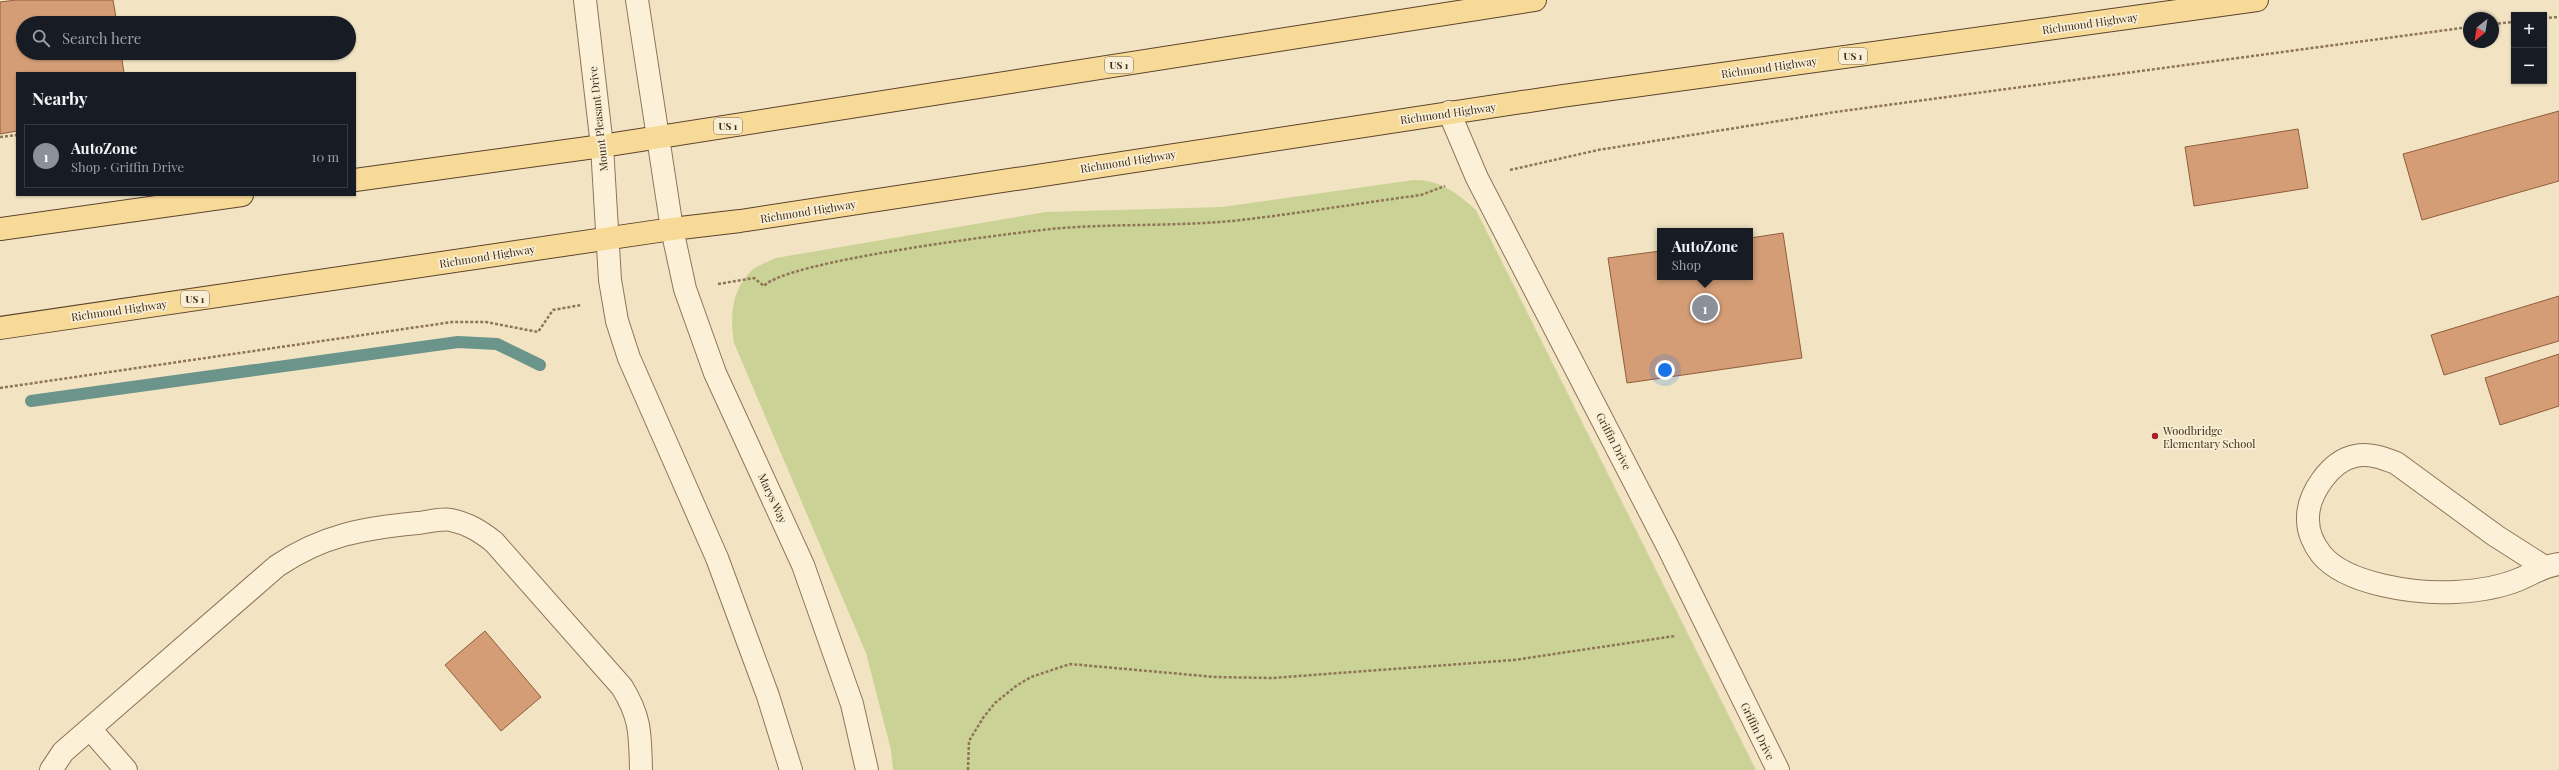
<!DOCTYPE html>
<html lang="en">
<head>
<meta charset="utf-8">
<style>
	:root { --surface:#171b24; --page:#242831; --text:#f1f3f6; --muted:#9ea1a6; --line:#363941; --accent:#8c9099 }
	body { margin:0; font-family:"Playfair Display",serif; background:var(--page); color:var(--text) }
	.controls { position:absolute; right:12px; top:12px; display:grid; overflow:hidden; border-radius:0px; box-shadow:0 1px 3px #0004 }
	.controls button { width:36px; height:36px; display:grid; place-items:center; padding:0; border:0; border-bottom:1px solid var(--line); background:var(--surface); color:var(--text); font:20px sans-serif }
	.compass { position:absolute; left:2463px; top:12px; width:36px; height:36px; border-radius:50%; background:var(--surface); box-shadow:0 1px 3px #0004; rotate:210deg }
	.you { position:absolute; left:1665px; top:370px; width:14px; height:14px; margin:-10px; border:3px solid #fff; border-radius:50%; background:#1a73e8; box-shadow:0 0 0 6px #1a73e833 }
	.badge { display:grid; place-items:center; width:26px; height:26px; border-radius:50%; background:var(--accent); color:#fff; font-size:13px; font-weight:700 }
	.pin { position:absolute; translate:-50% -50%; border:2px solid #fff; box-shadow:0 1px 4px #0006 }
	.popup { position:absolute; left:1657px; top:228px; width:96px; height:52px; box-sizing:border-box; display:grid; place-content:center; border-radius:0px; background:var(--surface); filter:drop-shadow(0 1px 3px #0005); font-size:13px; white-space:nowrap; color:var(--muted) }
	.popup b { font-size:15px; color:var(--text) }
	.popup::after { content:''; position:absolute; left:50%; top:100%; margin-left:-8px; border:8px solid transparent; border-top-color:var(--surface) }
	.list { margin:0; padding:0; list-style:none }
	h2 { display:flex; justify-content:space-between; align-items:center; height:52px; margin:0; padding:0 16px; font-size:17px }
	h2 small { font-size:13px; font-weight:400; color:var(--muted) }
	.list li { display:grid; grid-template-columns:26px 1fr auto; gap:12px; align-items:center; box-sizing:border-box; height:64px; margin:0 8px 8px; padding:0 8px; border:1px solid var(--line); border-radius:0px }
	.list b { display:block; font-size:15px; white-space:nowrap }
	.list p { margin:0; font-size:13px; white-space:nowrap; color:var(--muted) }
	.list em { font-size:13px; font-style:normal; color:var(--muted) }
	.icon { flex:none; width:22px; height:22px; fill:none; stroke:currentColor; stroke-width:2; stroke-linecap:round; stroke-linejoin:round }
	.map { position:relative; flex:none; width:2559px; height:770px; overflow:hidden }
	.search { position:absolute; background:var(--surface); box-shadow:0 1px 3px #0004; left:16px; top:16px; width:340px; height:44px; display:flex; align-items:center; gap:10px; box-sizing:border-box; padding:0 14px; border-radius:22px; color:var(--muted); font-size:15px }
	.panel { position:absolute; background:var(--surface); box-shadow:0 1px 3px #0004; left:16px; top:72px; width:340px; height:124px; border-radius:0px }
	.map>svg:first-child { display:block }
	.green { fill:#cbd296 }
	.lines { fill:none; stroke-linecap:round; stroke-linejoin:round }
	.stream { stroke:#6b948a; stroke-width:12 }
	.building { fill:#d49d76; stroke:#905d3b }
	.minor-casing { stroke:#8f7558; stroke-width:24 }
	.major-casing { stroke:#5c432c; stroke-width:24 }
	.path { stroke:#8f7558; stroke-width:2.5; stroke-dasharray:3 2; stroke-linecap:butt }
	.minor { stroke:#fcf1d8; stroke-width:22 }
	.major { stroke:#f8da98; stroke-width:22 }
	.poi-dot { fill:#a42223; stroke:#f9eed4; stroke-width:1.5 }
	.labels { text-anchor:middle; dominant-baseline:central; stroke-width:3.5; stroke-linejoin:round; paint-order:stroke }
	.shield { fill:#f9eed4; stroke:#756754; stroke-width:1 }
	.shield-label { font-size:10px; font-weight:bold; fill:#3d2d1d }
	.street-label { font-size:11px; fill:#3d2d1d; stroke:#f9eed4 }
	.poi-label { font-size:11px; fill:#3d2d1d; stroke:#f9eed4; text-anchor:start }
</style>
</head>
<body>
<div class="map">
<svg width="2559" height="770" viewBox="0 0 2559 770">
	<rect width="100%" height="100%" fill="#f2e4c3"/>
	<path class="green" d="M1414 180C1441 180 1457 193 1476 210L1756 770H893L891 750 866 653 734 343C730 317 731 291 751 271 757 265 768 262 776 258L1046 212 1222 207Z"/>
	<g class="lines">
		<polyline class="stream" points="31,401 458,342 497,344 540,365"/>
	</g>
	<g class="building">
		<polygon points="16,0 113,0 117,23 23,23 23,53 121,53 124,73 17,73 17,131 0,134 0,2"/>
		<polygon points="2559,111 2559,181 2422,220 2403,154"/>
		<polygon points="2298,129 2308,188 2194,206 2185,147"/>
		<polygon points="1783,233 1802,358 1627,383 1608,258 1660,251 1660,277 1750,277 1750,238"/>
		<polygon points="2559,296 2559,341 2444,375 2431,335"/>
		<polygon points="2559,354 2559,406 2500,425 2485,378"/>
		<polygon points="485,631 541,697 501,731 445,665"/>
	</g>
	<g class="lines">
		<g class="minor-casing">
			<g id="minor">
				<polyline points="585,0 602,146 610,280 617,321 629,358 717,558 768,696 791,770"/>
				<polyline points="637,0 672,229 685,289 715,373 803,565 852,704 867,770"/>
				<polyline points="1449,112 1477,178 1667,545 1778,770"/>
				<path d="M2543 566 2496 536 2396 463C2383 458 2370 453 2355 456 2330 461 2307 495 2308 520 2308 532 2314 545 2321 554 2346 585 2417 594 2455 592 2475 591 2501 587 2520 579 2534 573 2543 566 2559 564"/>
				<polyline points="91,730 126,770"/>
				<path d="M51 770 63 752 277 566C323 535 364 528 418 523 428 522 441 518 451 520 469 524 480 531 494 542L622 687C641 718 640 734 641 770"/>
			</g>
		</g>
		<g class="major-casing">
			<g id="major">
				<polyline points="355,180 602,146 1535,0"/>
				<polyline points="0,229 242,195"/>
				<polyline points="0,328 672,229 740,221 1562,96 2257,0"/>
			</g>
		</g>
		<g class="path">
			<polyline points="2544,18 2559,17"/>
			<polyline points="2493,24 2514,22"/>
			<polyline points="0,137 17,135"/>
			<polyline points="1510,170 1598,150 1835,112 2469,27"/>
			<path d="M718 284 754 278 764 286C786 261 1006 234 1051 229 1114 223 1178 227 1241 220 1301 213 1361 203 1421 195L1445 186"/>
			<polyline points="0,388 452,322 486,322 538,332 553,310 581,305"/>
			<polyline points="968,770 969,741 983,718 995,703 1016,686 1031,677 1070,664 1215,677 1272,678 1514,660 1675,636"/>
		</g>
		<use href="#minor" class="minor"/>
		<use href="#major" class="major"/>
	</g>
	<circle class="poi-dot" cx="2155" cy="436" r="4"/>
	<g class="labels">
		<g class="shield">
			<rect x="1839" y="48" width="28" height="16" rx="3"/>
			<rect x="1105" y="57" width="28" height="16" rx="3"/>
			<rect x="714" y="118" width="28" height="16" rx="3"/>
			<rect x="181" y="291" width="28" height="16" rx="3"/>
		</g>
		<g class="shield-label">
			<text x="1853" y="56">US 1</text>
			<text x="1119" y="65">US 1</text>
			<text x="728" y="126">US 1</text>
			<text x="195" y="299">US 1</text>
		</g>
		<g class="street-label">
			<text transform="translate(2090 23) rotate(-8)">Richmond Highway</text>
			<text transform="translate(1769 67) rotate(-8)">Richmond Highway</text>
			<text transform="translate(1448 113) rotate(-8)">Richmond Highway</text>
			<text transform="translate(598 119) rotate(-96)">Mount Pleasant Drive</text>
			<text transform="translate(1128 161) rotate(-9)">Richmond Highway</text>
			<text transform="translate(808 211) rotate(-9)">Richmond Highway</text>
			<text transform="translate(487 256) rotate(-9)">Richmond Highway</text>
			<text transform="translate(119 310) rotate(-8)">Richmond Highway</text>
			<text transform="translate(1614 441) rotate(63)">Griffin Drive</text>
			<text transform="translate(773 498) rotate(65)">Marys Way</text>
			<text transform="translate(1758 731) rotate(64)">Griffin Drive</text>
		</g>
		<g class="poi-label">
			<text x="2163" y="430">Woodbridge<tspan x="2163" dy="13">Elementary School</tspan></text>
		</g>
	</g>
</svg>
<div class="controls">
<button>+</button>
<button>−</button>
</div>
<svg class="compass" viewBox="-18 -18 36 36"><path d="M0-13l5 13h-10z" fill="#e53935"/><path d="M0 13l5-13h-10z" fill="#9ea1a6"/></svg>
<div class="you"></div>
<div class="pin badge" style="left:1705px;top:308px">1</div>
<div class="popup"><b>AutoZone</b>Shop</div>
<div class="search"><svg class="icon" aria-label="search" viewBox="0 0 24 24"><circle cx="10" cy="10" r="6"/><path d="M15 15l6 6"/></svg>Search here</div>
<section class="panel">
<h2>Nearby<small></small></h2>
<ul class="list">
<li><span class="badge">1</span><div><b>AutoZone</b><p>Shop · Griffin Drive</p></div><em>10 m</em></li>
</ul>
</section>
</div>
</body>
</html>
